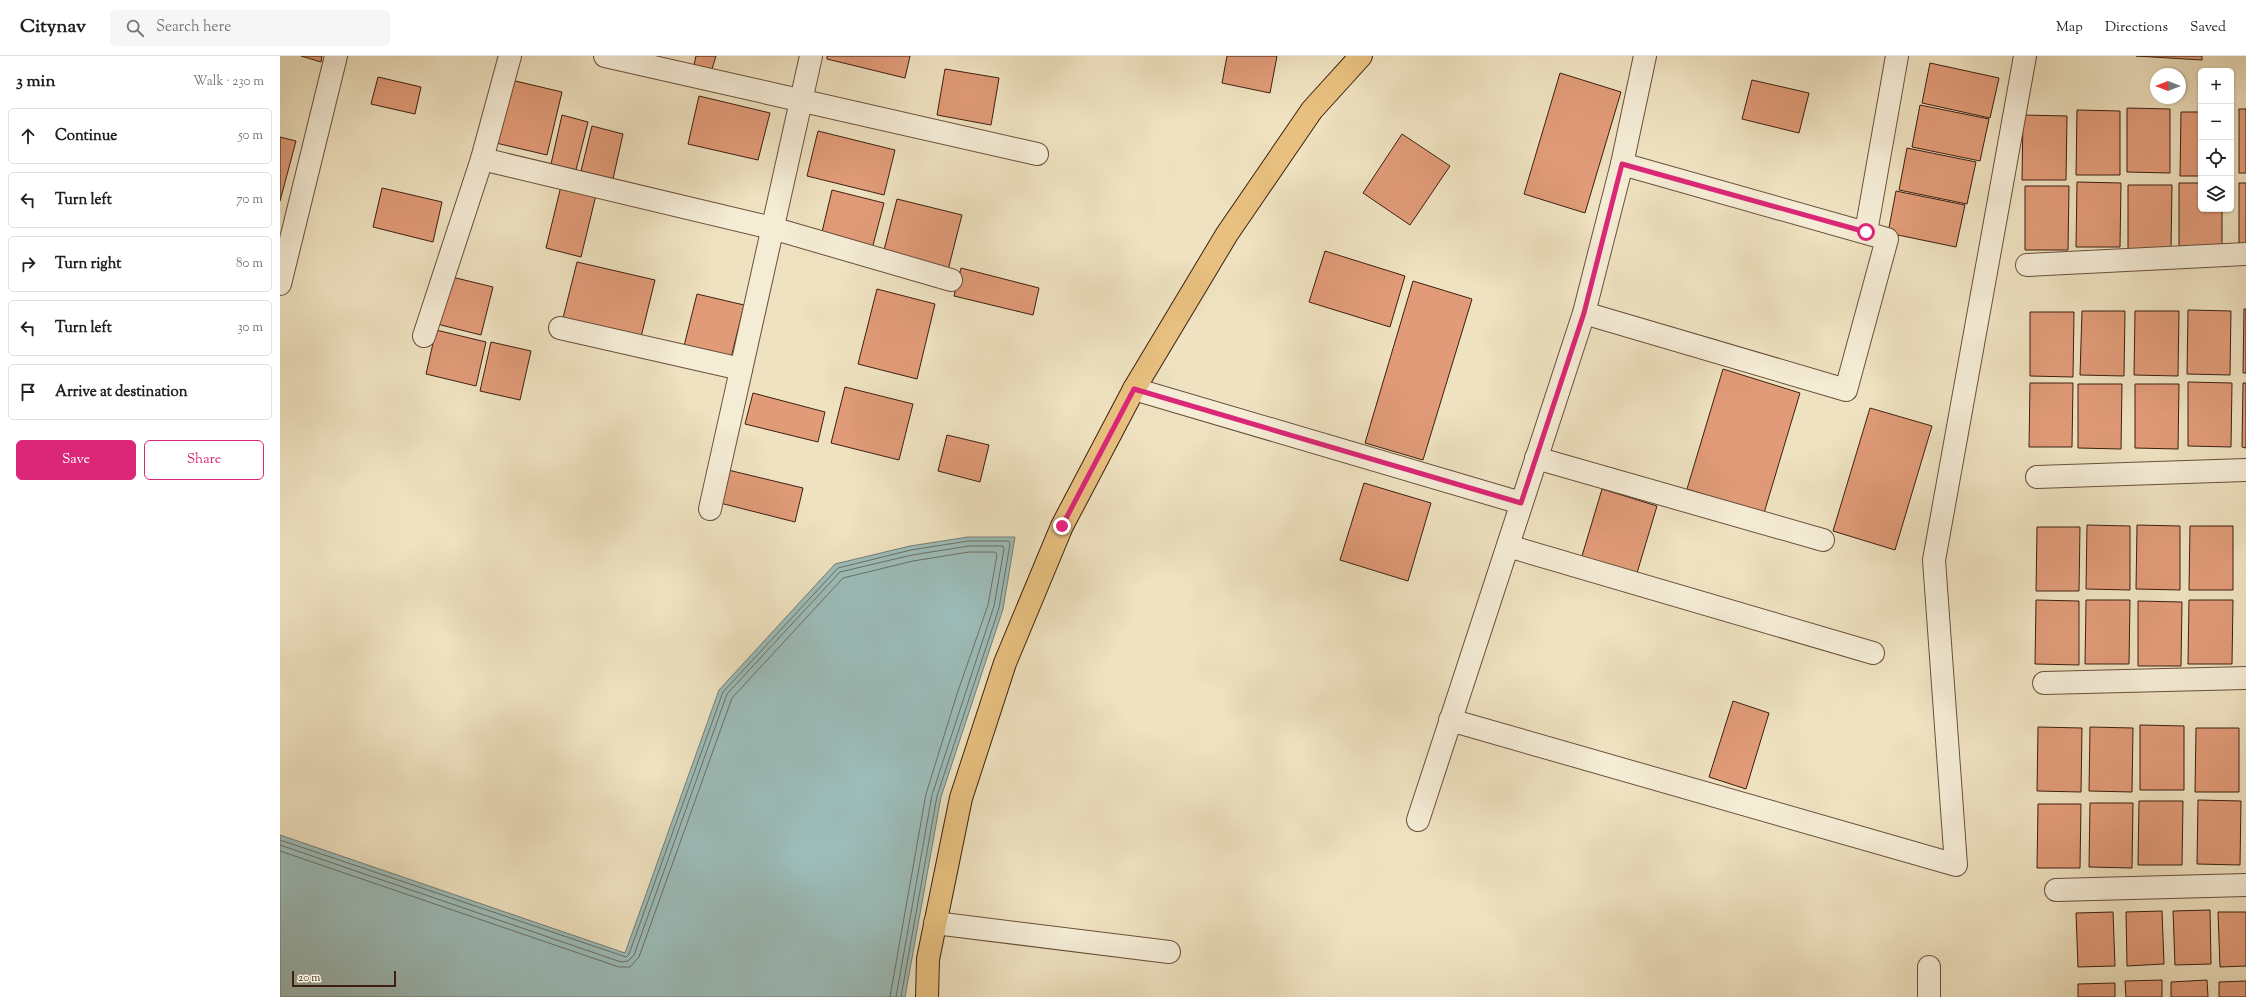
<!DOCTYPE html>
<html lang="en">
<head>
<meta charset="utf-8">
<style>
	:root { --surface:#fff; --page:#f6f6f6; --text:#202124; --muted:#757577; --line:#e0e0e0; --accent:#db2777 }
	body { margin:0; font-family:"Sorts Mill Goudy",serif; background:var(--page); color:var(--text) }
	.controls { position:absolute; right:12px; top:12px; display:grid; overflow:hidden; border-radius:6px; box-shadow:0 1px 3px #0004 }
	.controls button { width:36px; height:36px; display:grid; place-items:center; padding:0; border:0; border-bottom:1px solid var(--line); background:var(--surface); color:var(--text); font:20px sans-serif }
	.compass { position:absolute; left:1870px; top:12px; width:36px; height:36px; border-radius:50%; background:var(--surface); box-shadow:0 1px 3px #0004; rotate:270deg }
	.scale { position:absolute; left:12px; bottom:10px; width:104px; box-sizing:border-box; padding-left:4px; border:2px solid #3c1f0f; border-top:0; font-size:11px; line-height:14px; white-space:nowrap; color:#3c1f0f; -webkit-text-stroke:3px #f5ecd6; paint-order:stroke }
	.stop { position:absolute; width:12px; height:12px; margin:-9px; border:3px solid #db2777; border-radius:50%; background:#fff }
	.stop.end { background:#db2777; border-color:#fff; box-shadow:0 1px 4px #0008 }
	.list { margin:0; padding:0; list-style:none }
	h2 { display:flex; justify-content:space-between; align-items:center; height:52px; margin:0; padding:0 16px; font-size:17px }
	h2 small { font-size:13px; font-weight:400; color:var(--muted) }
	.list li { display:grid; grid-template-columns:26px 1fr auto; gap:12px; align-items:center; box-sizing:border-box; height:56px; margin:0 8px 8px; padding:0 8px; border:1px solid var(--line); border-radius:6px }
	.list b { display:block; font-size:15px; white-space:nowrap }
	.list em { font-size:13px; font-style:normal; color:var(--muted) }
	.actions { display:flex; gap:8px; padding:12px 16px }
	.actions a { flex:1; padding:9px 0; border:1px solid var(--accent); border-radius:6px; text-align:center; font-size:14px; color:var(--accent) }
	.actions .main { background:var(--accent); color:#fff }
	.icon { flex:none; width:22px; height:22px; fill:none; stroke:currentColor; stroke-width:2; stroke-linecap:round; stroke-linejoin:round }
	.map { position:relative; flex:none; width:1966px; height:941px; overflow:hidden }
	header { display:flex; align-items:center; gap:24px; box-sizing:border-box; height:56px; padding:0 20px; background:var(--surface); border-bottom:1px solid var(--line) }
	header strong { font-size:19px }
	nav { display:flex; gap:22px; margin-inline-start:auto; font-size:14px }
	.search { width:280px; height:36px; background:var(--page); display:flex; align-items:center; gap:10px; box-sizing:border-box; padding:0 14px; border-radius:6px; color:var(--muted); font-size:15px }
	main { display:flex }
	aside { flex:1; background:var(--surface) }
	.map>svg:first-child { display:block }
	.water { fill:#9cbcb9; stroke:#767d75 }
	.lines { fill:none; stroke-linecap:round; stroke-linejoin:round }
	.shore { stroke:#6c6e64; stroke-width:1 }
	.building { fill:#e19b78; stroke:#3c1f0f }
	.minor-casing { stroke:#69503b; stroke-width:24 }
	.major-casing { stroke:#3c1f0f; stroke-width:24 }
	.minor { stroke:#f5ecd6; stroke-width:22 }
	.major { stroke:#e8c180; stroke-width:22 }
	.route { stroke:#db2777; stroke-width:5 }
</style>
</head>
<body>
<header>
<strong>Citynav</strong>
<div class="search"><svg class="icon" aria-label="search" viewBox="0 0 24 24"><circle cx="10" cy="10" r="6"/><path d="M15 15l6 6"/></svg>Search here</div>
<nav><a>Map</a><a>Directions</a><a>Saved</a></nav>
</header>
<main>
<aside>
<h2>3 min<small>Walk · 230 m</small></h2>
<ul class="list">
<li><svg class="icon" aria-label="ahead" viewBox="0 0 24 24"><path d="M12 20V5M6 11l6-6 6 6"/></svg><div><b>Continue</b></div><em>50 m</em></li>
<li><svg class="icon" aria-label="left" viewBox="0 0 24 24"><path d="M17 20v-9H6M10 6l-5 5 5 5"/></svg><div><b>Turn left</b></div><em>70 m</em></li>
<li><svg class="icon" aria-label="right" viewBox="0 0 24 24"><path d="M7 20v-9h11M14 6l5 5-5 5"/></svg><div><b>Turn right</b></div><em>80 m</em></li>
<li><svg class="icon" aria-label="left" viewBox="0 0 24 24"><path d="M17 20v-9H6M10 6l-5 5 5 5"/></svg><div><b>Turn left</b></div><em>30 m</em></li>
<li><svg class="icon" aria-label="arrive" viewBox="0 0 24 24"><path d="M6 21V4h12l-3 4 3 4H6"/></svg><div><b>Arrive at destination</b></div></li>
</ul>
<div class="actions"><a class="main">Save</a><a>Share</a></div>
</aside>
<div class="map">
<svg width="1966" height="941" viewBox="0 0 1966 941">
	<rect width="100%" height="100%" fill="#efe2c0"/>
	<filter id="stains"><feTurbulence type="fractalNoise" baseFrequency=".005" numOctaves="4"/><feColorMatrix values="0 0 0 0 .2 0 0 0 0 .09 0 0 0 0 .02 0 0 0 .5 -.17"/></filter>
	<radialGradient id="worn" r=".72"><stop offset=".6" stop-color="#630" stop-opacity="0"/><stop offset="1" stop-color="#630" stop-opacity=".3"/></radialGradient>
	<polygon class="water" points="688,481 735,481 723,553 661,741 625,941 0,941 0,779 345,897 439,634 555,508 630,490"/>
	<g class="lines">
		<g class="shore">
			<polyline points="0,784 346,901 349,898 443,636 558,512 631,494 688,485 729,485 730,488 719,552 657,740 621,941"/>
			<polyline points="0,789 341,906 348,905 354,899 447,638 560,516 632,499 689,490 723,490 724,493 714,550 652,739 616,941"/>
			<polyline points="0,795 339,911 350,911 359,901 452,642 563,522 633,505 689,496 715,496 717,499 708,549 677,638 646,738 610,941"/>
		</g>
	</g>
	<g class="building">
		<polygon points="21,0 42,0 41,6"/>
		<polygon points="416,0 436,0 432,13 414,9"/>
		<polygon points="547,0 630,0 625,22 547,3"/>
		<polygon points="947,0 997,0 990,37 942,27"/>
		<polygon points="1856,0 1922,0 1922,4"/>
		<polygon points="1650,7 1719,22 1710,62 1642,47"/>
		<polygon points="665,13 719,22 711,69 657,59"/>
		<polygon points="1280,17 1341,36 1305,157 1244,138"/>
		<polygon points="98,21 141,31 135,58 91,48"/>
		<polygon points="231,24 282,36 267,99 216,87"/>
		<polygon points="1472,24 1529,37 1519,77 1462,63"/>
		<polygon points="419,40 490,57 478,104 408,88"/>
		<polygon points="1640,49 1709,63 1700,105 1632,91"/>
		<polygon points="1847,52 1890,53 1890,117 1847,116"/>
		<rect x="1959" y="53" width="7" height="64"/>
		<polygon points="1797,54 1840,55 1840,119 1796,119"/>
		<polygon points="1901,56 1921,56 1921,120 1900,120"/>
		<polygon points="282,59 308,66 296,114 271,108"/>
		<polygon points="1743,59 1787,60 1786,124 1742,124"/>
		<polygon points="312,70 343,78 333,123 301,115"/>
		<polygon points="538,75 615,94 604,139 527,120"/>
		<polygon points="1122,78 1170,110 1130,169 1083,137"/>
		<polygon points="0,81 16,85 0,145"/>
		<polygon points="1627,92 1696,106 1687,148 1619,134"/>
		<polygon points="1797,126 1841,127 1840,191 1796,191"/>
		<polygon points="1899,127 1921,127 1921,153 1942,153 1942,192 1899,191"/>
		<rect x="1959" y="127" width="7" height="64"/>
		<polygon points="1848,129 1892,129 1891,193 1848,193"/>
		<polygon points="281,130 316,139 301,201 266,192"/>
		<polygon points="1745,130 1789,130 1788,194 1745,194"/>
		<polygon points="102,132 162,146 153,186 93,171"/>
		<polygon points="552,134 604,147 592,193 541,180"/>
		<polygon points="1616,135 1685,149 1676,191 1608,177"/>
		<polygon points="617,143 682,159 668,214 603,198"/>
		<polygon points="1045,195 1125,220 1110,271 1029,246"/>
		<polygon points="297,206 375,224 361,281 283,262"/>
		<polygon points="681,212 759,232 753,259 674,240"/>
		<polygon points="168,220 213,231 201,279 157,268"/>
		<polygon points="1133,225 1192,243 1143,404 1085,387"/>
		<polygon points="597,233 655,248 637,323 578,308"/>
		<polygon points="417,238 464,249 451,302 404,290"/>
		<polygon points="1964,253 1966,253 1966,317 1963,317"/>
		<polygon points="1908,254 1951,255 1950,319 1907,318"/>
		<polygon points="1802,255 1845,255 1844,320 1800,319"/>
		<polygon points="1855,255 1899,255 1898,320 1854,319"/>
		<polygon points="1750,256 1794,256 1793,321 1750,320"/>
		<polygon points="156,274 206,286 196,330 146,318"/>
		<polygon points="211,286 251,295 240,344 200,335"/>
		<polygon points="1443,313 1520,337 1484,457 1407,433"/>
		<polygon points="1908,326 1952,327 1951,391 1908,390"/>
		<polygon points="1750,327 1793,327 1792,391 1749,391"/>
		<polygon points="1963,327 1966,327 1966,392 1962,391"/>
		<polygon points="1798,328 1842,328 1841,393 1798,392"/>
		<polygon points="1855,328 1899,328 1898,393 1855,392"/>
		<polygon points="565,331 633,348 619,404 551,387"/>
		<polygon points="473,337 545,356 538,386 465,368"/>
		<polygon points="1590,352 1652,370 1615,494 1553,475"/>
		<polygon points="667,379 709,389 700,426 658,415"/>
		<polygon points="448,414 523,432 515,466 440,447"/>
		<polygon points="1084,427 1151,447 1128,525 1060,504"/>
		<polygon points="1322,433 1377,450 1354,527 1299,510"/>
		<polygon points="1807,469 1850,470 1850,534 1806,533"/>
		<polygon points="1857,469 1900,470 1900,534 1856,533"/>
		<polygon points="1910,470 1953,470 1953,534 1909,534"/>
		<polygon points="1757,471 1800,471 1799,535 1756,535"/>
		<polygon points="1756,544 1799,545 1799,609 1755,608"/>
		<polygon points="1806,544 1850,544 1849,608 1805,608"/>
		<polygon points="1909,544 1953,544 1952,608 1908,608"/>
		<polygon points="1858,545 1902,546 1901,610 1858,610"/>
		<polygon points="1453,645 1489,657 1466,733 1429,721"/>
		<polygon points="1860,669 1904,670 1904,734 1860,734"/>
		<polygon points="1758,671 1802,672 1801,736 1757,735"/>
		<polygon points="1810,671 1853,672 1852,736 1809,735"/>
		<polygon points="1916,672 1959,672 1959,736 1915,736"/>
		<polygon points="1918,744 1961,745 1960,809 1917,808"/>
		<polygon points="1859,745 1903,745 1902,809 1858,809"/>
		<polygon points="1810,747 1853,747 1852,812 1809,811"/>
		<polygon points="1758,748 1801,748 1800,812 1757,812"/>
		<polygon points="1930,854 1931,908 1895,909 1893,855"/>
		<polygon points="1882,855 1884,908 1847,910 1846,856"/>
		<polygon points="1833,856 1835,910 1798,911 1796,857"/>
		<polygon points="1938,856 1966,856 1966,910 1940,911"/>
		<polygon points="1882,924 1882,941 1846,941 1845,925"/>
		<polygon points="1927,924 1928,941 1891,941 1891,926"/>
		<polygon points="1966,925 1966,941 1939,941 1939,926"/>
		<polygon points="1835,927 1835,941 1798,941 1798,928"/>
	</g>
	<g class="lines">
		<g class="minor-casing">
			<g id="minor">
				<polyline points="325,0 757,98"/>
				<polyline points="202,103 492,172 671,224"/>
				<polyline points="1586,176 1617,0"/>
				<polyline points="1747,209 1966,198"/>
				<polyline points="0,228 56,0"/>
				<polyline points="1304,257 1566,334 1607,183 1342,108"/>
				<polyline points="280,272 461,313"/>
				<polyline points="144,280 202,103 230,0"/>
				<polyline points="854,333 1241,447"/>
				<polyline points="1256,402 1543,484"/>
				<polyline points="1757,421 1966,414"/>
				<polyline points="430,453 531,0"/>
				<polyline points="1228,490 1593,597"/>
				<polyline points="1764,627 1966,622"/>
				<polyline points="1170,664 1676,809 1654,504 1745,0"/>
				<polyline points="1138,764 1304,257 1342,108 1365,0"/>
				<polyline points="1776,834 1966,829"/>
				<polyline points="655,867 889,896"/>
				<polyline points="1649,941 1649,911"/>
			</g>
		</g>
		<g class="major-casing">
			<polyline id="major" points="647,941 648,903 681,742 725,607 782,470 854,333 947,178 1032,54 1081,0"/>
		</g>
		<use href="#minor" class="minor"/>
		<use href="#major" class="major"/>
	</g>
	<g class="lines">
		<polyline class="route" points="782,470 854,333 1241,447 1304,257 1342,108 1586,176"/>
	</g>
	<rect width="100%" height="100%" filter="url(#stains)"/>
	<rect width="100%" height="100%" fill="url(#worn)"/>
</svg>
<div class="controls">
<button>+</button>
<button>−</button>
<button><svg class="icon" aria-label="locate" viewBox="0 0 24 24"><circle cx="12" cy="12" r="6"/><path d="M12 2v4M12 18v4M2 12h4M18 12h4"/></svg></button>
<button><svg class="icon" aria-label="layers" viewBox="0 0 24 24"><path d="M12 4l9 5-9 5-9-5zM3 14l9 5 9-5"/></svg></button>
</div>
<svg class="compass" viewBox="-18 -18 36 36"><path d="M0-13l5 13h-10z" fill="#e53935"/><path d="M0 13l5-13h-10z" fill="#757577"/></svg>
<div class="scale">20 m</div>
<div class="stop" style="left:1586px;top:176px"></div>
<div class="stop end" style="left:782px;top:470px"></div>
</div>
</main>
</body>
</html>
